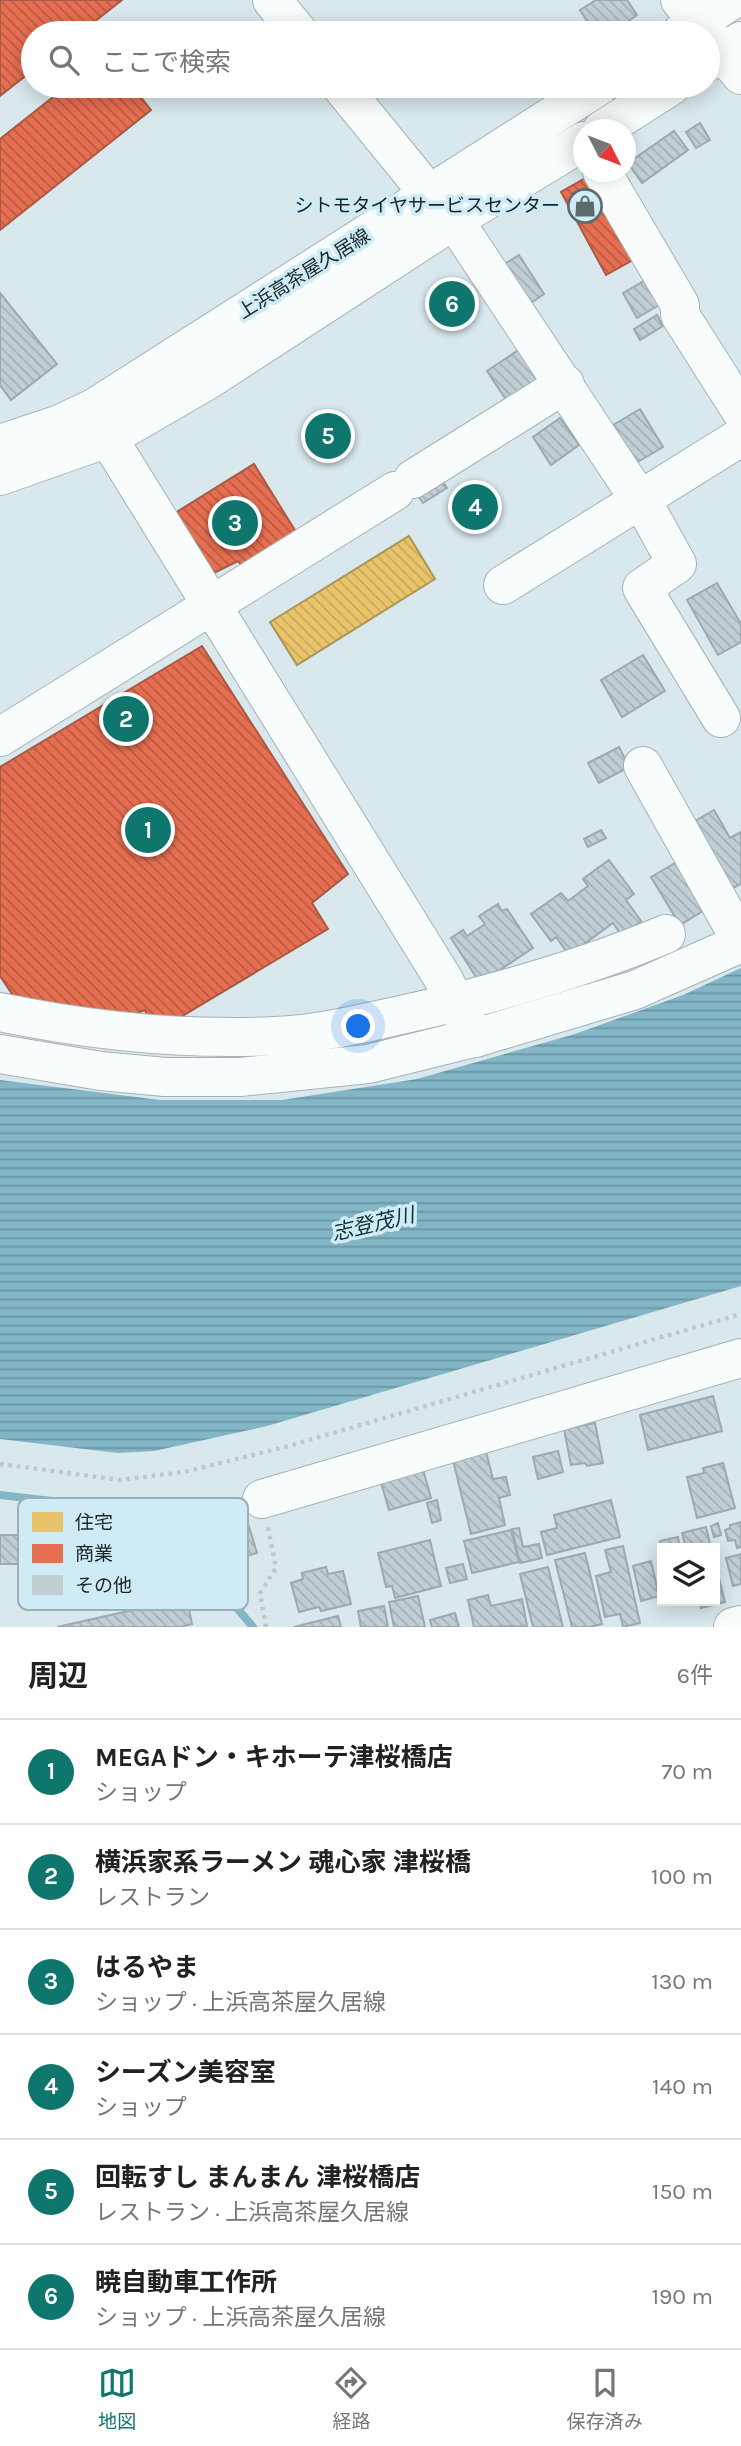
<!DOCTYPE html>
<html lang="ja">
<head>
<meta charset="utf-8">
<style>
	:root { --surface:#fff; --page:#f2f2f2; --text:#222; --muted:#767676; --line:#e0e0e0; --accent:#0f766e }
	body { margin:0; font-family:Karla,"Noto Sans JP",sans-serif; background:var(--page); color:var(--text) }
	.controls { position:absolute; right:21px; bottom:21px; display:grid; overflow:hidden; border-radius:0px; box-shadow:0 4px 18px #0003 }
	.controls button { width:63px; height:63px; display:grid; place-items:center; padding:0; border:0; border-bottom:2px solid var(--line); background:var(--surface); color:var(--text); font:35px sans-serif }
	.compass { position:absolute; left:573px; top:119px; width:63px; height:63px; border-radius:50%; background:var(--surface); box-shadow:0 4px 18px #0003; rotate:132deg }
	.you { position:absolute; left:359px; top:1027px; width:24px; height:24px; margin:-18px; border:5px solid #fff; border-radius:50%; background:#1a73e8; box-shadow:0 0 0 10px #1a73e833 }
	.badge { display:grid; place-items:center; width:46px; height:46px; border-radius:50%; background:var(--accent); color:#fff; font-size:23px; font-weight:700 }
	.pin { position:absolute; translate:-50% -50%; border:4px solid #fff; box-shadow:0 2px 7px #0006 }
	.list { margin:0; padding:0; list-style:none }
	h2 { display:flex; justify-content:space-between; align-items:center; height:91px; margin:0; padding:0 28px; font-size:30px }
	h2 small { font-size:23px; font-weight:400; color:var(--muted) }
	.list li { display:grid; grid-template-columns:46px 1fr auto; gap:21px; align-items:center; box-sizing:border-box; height:105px; padding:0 28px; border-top:2px solid var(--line) }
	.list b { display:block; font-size:26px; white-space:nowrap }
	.list p { margin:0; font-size:23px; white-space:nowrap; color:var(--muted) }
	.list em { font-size:23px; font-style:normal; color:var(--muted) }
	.icon { flex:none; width:38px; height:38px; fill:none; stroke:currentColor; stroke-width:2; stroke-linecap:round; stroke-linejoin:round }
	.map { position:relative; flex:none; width:741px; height:1627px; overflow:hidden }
	.search { position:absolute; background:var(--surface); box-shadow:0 4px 18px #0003; left:21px; right:21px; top:21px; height:77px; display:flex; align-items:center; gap:18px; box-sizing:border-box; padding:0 24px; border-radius:38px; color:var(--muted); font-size:26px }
	.sheet { height:721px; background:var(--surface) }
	nav { display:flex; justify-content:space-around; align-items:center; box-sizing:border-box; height:98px; border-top:2px solid var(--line); background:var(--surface); font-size:19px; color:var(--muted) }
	nav a { display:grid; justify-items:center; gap:4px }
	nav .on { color:var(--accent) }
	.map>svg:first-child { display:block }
	.water { fill:url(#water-rules) }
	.homes { fill:url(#homes-back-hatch); stroke:#ab9456; stroke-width:2 }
	.shops { fill:url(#shops-back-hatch); stroke:#aa5945; stroke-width:2 }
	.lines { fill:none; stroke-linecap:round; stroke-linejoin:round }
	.stream { stroke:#83b6c6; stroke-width:8 }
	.building { fill:url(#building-back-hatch); stroke:#9da9ae; stroke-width:2 }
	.minor-casing { stroke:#a5b2b5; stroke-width:40 }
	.major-casing { stroke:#a5b2b5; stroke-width:40 }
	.path { stroke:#c1c6c7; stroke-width:4.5; stroke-dasharray:3.5 5; stroke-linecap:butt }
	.minor { stroke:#f9fcfc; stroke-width:38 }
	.major { stroke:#f9fcfc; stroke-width:38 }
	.labels { text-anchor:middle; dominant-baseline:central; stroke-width:7; stroke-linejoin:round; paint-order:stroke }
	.poi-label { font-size:19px; fill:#1a2528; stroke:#cfecf6; text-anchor:end }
	.street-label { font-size:19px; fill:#1a2528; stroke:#cfecf6 }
	.water-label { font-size:21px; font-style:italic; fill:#0f303a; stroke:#cfecf6 }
	.key { fill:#cfecf6; stroke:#99b0b8; stroke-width:2 }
	.key-label { font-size:19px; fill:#1a2528 }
</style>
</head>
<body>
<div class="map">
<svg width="741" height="1627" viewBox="0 0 741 1627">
	<defs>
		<pattern id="water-rules" width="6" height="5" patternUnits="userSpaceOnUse" patternTransform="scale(1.75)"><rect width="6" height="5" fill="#83b6c6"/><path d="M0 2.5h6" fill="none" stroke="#6a94a1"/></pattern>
		<pattern id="homes-back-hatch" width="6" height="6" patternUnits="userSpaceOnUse" patternTransform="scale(1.75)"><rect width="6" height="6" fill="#e9c46a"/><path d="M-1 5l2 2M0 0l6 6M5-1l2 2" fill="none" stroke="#c7a85c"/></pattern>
		<pattern id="shops-back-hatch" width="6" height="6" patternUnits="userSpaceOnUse" patternTransform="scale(1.75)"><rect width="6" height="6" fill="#e76f51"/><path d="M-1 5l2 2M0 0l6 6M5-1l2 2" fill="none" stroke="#ba5b43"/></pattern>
		<pattern id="building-back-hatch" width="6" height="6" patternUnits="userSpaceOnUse" patternTransform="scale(1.75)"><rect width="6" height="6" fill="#c1ced3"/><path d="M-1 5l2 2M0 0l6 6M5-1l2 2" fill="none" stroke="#a5b1b5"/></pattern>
	</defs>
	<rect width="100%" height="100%" fill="#d8e8ed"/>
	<polygon class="water" points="741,968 741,1286 267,1426 154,1451 118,1453 0,1439 0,1080 160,1100 282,1100 417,1079 575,1034 683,995"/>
	<polygon class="homes" points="409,536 435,579 297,665 270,622"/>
	<g class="shops">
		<polygon points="0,0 122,0 80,33 33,33 33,70 0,96"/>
		<polygon points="67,86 132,86 151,110 0,230 0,139"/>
		<polygon points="594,173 640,256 606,275 561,192"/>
		<polygon points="254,464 296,532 241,565 238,561 214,573 175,513"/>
		<polygon points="202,646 348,874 312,903 328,929 174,1021 149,1019 145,1010 132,1015 18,1003 0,976 0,767"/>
	</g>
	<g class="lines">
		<polyline class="stream" points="0,1495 60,1502 82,1549 115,1572 190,1553 253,1627"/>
	</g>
	<g class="building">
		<polygon points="596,0 627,0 637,15 611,33 595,33 580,10"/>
		<polygon points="700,123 710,140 696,148 686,132"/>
		<polygon points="674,131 688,150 642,183 628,163"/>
		<polygon points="519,255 544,294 528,305 503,265"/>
		<polygon points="654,275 668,300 637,318 623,293"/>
		<polygon points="0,293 57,364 11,400 0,385"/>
		<polygon points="657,315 663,326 640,340 634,329"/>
		<polygon points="520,349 540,378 507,401 487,371"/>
		<polygon points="640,409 663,447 636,463 613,425"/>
		<polygon points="560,418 579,445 551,465 533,437"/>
		<polygon points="441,479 447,488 423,503 417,494"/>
		<polygon points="717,583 741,624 741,642 718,655 687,600"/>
		<polygon points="643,655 665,691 622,717 601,680"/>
		<polygon points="619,747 629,767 599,783 588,763"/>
		<polygon points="714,810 730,838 741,832 741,884 733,888 695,821"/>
		<polygon points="601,830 606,838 588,847 584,839"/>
		<polygon points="682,859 711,906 680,925 651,877"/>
		<polygon points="609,860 634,894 626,900 641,921 622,936 613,923 569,955 556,937 551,941 531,914 561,893 568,901 588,886 583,879"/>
		<polygon points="498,904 502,911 507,909 533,948 480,983 451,938 463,930 467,936 485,924 479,916"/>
		<polygon points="713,1396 722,1431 648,1450 640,1415"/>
		<polygon points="595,1423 603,1463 587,1466 585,1463 571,1465 564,1429"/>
		<polygon points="484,1444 493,1479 506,1477 510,1495 499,1498 505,1525 471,1534 451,1452"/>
		<polygon points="558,1451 563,1472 538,1479 533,1457"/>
		<polygon points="723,1463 735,1508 697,1518 687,1477 704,1473 703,1468"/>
		<polygon points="422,1466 431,1498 389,1510 380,1479"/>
		<polygon points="437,1500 441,1520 432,1523 427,1503"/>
		<polygon points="611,1500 620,1537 547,1555 541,1532 557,1528 554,1515"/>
		<polygon points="245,1513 257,1553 223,1563 211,1523"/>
		<polygon points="741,1522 741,1547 737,1548 735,1540 728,1541 725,1530 730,1528 730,1525"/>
		<polygon points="718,1523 721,1535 714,1537 711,1526"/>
		<polygon points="706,1527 711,1548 686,1548 682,1533"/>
		<polygon points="519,1528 523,1547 539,1544 542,1558 520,1563 512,1529"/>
		<polygon points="511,1530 519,1562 472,1573 464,1541"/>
		<rect x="0" y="1535" width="54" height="29"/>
		<polygon points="678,1537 680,1548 662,1548 662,1553 660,1541"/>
		<polygon points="430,1540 441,1586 395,1598 392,1586 386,1587 378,1553"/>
		<polygon points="623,1546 640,1623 623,1627 620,1614 605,1617 596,1576 611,1572 605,1550"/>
		<polygon points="585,1553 602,1624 590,1627 572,1627 555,1560"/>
		<polygon points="741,1554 741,1584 733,1586 726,1558"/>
		<polygon points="651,1561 659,1596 641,1601 633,1566"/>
		<polygon points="715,1562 725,1602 701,1608 699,1601 715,1601"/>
		<polygon points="463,1564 467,1579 450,1583 446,1568"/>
		<polygon points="326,1567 328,1574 343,1571 351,1604 321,1611 319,1607 299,1612 291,1583 303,1579 302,1573"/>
		<polygon points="548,1567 563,1627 533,1627 520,1574"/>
		<polygon points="488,1595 491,1606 522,1599 527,1626 474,1627 468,1600"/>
		<polygon points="418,1596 425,1627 394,1627 389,1602"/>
		<polygon points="187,1598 192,1624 180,1627 57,1627"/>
		<polygon points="384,1606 388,1627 361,1627 358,1611"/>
		<polygon points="455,1613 459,1627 432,1627 430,1620"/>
		<polygon points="338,1616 341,1627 294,1627"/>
	</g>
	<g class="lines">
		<g class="minor-casing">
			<g id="minor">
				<polyline points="272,0 299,33"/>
				<polyline points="680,0 707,33"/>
				<polyline points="708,34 741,75"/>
				<polyline points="341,86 429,194 454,220 651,517 677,564 642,588 721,718"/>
				<polyline points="602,172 680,305 680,315 741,411"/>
				<polyline points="108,438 444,980 455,1003 476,1038"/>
				<polyline points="413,479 565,384"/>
				<polyline points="503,585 741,437"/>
				<polyline points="0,737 395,491"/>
				<polyline points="643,766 741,941"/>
				<path d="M0 1012C91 1031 182 1040 275 1036 318 1034 360 1024 401 1015 491 995 580 970 666 934"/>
				<polyline points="0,1054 101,1071 165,1077 240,1077 368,1064 485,1035 635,990 741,943"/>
				<polyline points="262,1499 741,1358"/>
				<polyline points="733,1627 741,1625"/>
			</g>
		</g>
		<g class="major-casing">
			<g id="major">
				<polyline points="681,33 732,0"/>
				<polyline points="708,62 741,41"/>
				<polyline points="602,130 671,86"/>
				<polyline points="0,444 60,424 94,408 599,86"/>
				<polyline points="0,476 108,438 208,380 454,220 584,141"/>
			</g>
		</g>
		<g class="path">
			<polyline points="0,1464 120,1480 184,1472 285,1447 741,1314"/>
			<polyline points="266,1627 260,1593 276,1568 268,1527"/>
		</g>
		<use href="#minor" class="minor"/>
		<use href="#major" class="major"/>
	</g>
	<defs>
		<g id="shop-ring" transform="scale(1.75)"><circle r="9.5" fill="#cfecf6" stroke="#5c696d" stroke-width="1.5"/><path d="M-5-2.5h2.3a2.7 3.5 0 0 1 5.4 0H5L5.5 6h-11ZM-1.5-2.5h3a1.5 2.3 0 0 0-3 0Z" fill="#5c696d"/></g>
	</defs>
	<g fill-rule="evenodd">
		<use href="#shop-ring" x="585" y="206"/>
	</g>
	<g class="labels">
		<g class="poi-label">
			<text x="560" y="206">シトモタイヤサービスセンター</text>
		</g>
		<g class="street-label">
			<text transform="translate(304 274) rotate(-32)">上浜高茶屋久居線</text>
		</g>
		<g class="water-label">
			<text transform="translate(373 1224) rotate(-13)">志登茂川</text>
		</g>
	</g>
	<rect x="18" y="1498" width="230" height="112" rx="10" class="key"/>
	<rect x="32" y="1512" width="31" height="20" fill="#e9c46a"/>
	<rect x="32" y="1544" width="31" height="19" fill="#e76f51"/>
	<rect x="32" y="1575" width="31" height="20" fill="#c1ced3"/>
	<g class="key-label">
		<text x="75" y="1529">住宅</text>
		<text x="75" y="1560">商業</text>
		<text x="75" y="1592">その他</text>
	</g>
</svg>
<div class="controls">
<button><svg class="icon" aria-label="layers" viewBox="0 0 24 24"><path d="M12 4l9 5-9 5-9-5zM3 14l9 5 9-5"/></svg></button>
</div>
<svg class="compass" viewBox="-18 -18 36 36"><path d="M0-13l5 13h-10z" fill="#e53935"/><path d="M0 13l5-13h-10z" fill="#767676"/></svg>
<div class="you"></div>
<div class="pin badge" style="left:148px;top:830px">1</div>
<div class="pin badge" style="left:126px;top:719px">2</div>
<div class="pin badge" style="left:235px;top:523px">3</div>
<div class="pin badge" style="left:475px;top:507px">4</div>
<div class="pin badge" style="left:328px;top:436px">5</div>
<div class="pin badge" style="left:452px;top:304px">6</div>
<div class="search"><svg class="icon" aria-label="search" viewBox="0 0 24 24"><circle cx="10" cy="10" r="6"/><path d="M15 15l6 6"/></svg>ここで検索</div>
</div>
<section class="sheet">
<h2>周辺<small>6件</small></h2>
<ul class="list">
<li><span class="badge">1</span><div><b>MEGAドン・キホーテ津桜橋店</b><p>ショップ</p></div><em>70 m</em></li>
<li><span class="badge">2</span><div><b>横浜家系ラーメン 魂心家 津桜橋</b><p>レストラン</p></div><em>100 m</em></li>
<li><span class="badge">3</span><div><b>はるやま</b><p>ショップ · 上浜高茶屋久居線</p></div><em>130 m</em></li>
<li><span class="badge">4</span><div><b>シーズン美容室</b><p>ショップ</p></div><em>140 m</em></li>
<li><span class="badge">5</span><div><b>回転すし まんまん 津桜橋店</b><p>レストラン · 上浜高茶屋久居線</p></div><em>150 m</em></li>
<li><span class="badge">6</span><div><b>暁自動車工作所</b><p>ショップ · 上浜高茶屋久居線</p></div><em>190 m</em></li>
</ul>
</section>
<nav>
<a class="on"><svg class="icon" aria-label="map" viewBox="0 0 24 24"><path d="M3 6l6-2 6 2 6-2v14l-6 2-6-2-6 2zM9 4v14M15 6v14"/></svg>地図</a>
<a><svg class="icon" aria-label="directions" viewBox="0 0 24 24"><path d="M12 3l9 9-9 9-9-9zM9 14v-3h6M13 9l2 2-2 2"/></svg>経路</a>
<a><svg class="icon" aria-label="saved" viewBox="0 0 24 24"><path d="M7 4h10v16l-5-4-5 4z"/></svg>保存済み</a>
</nav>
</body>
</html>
